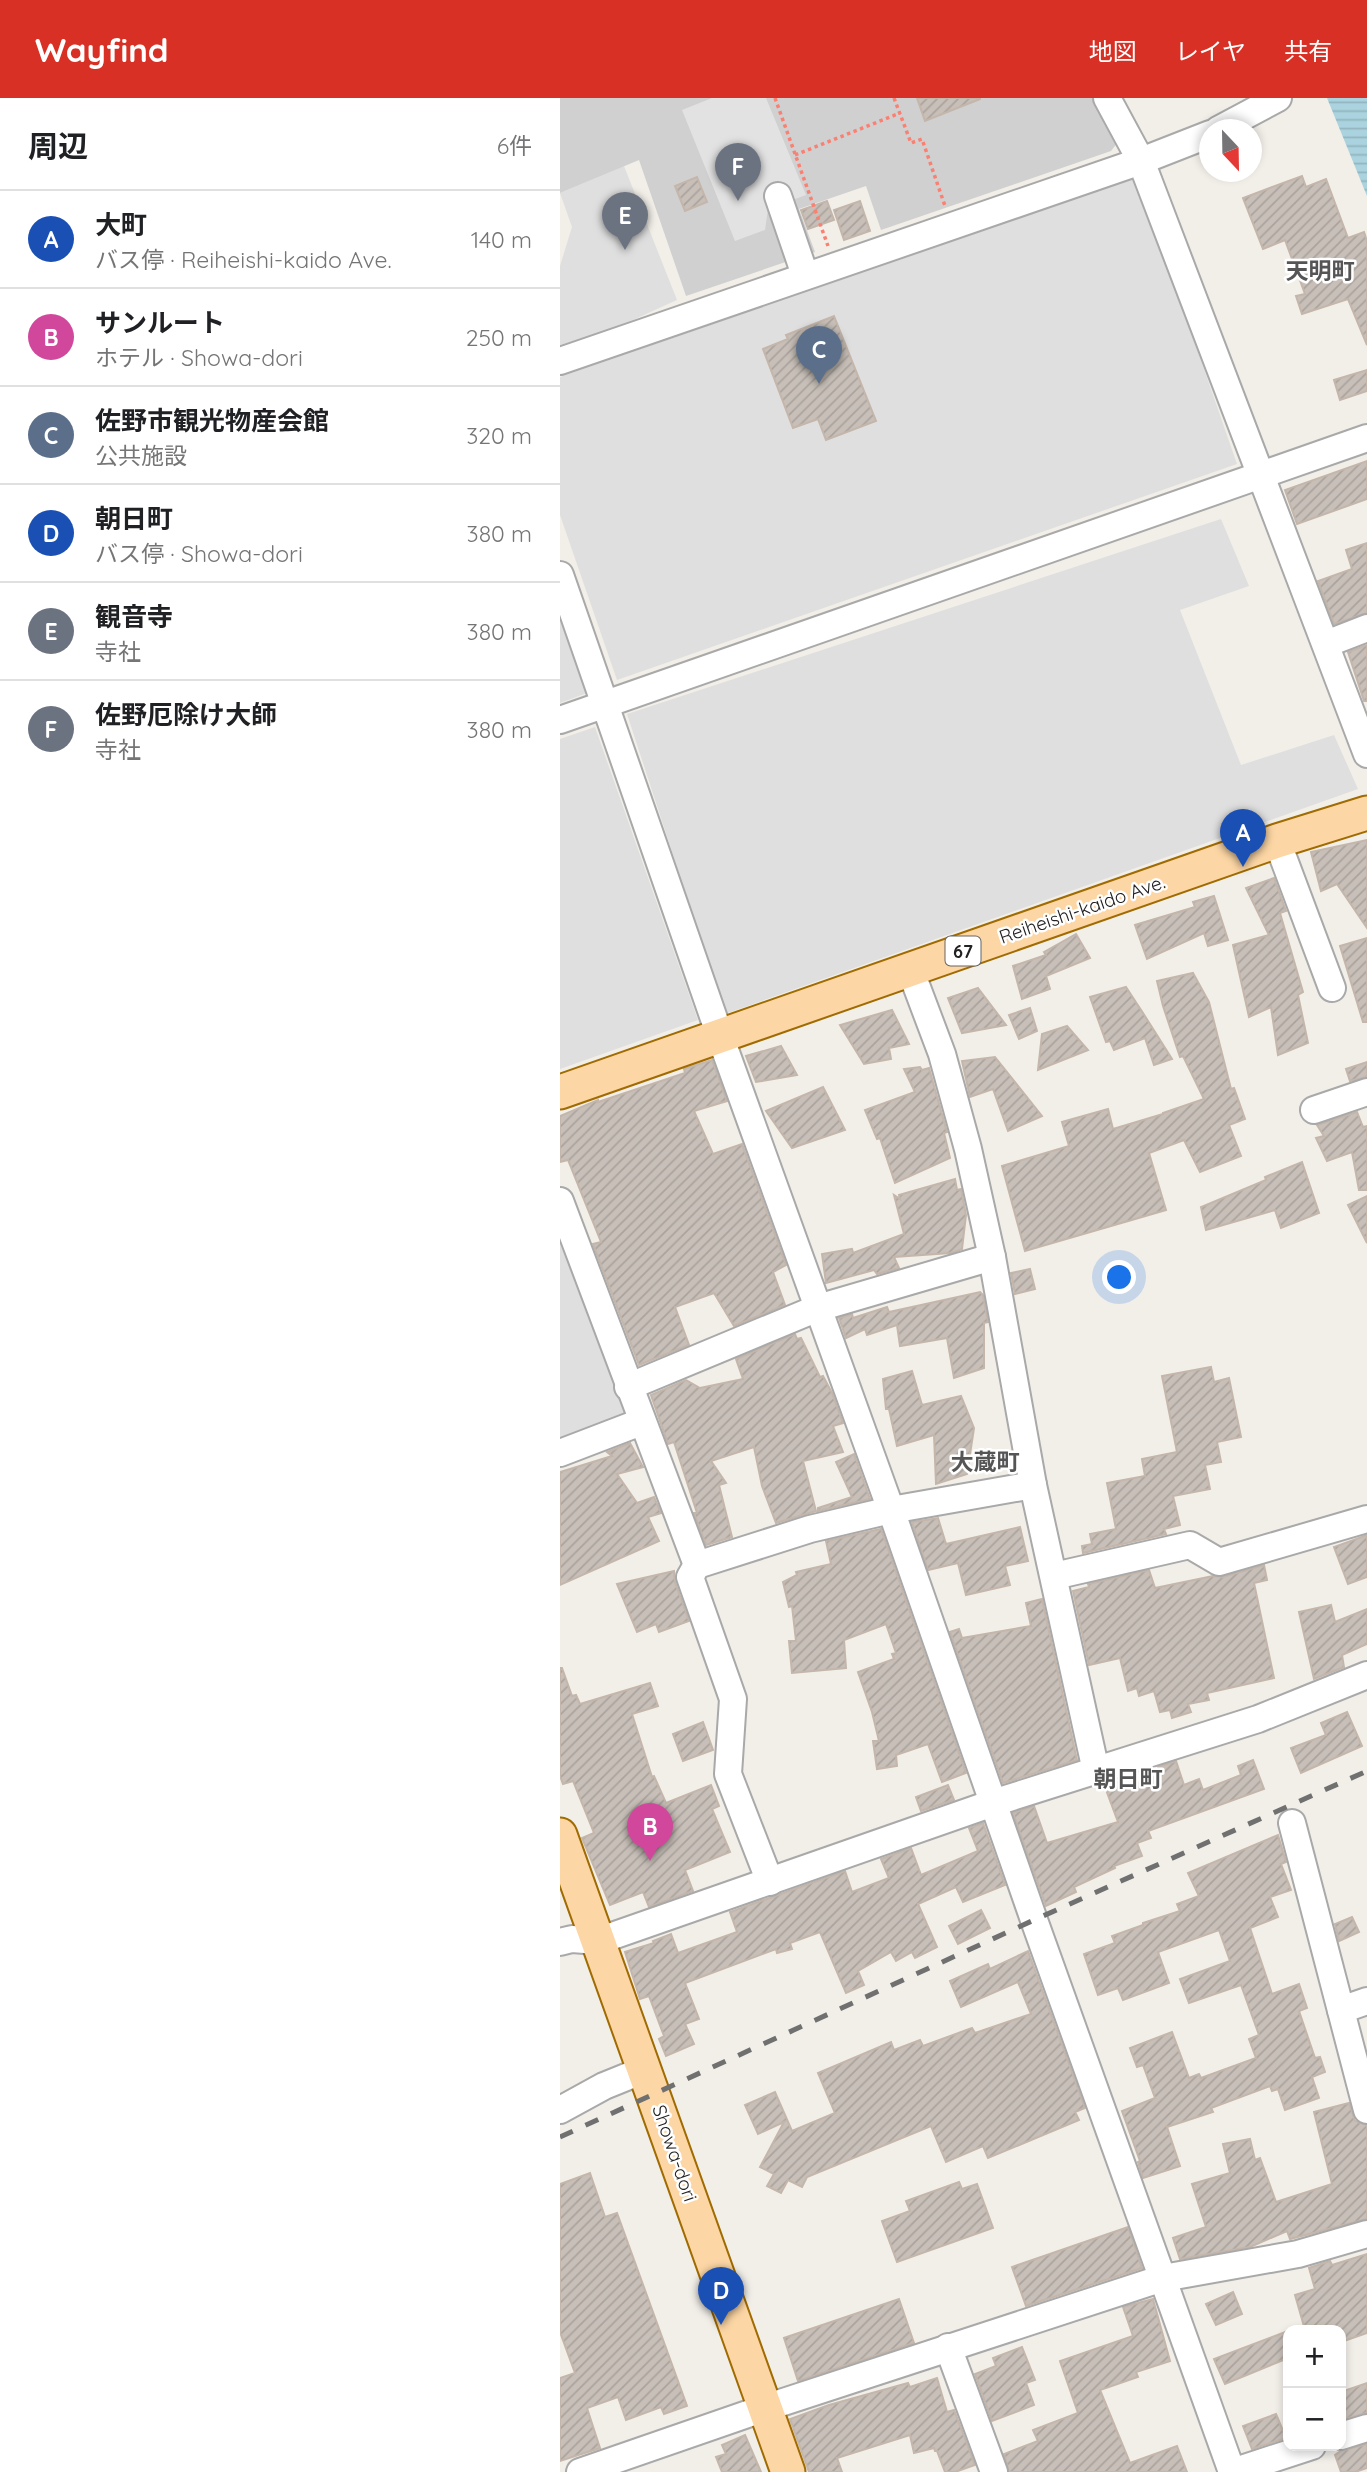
<!DOCTYPE html>
<html lang="ja">
<head>
<meta charset="utf-8">
<style>
	:root { --surface:#fff; --page:#f6f6f6; --text:#202124; --muted:#757577; --line:#e0e0e0; --accent:#d93025 }
	body { margin:0; font-family:Quicksand,"Noto Sans JP",sans-serif; background:var(--page); color:var(--text) }
	.controls { position:absolute; right:21px; bottom:21px; display:grid; overflow:hidden; border-radius:14px; box-shadow:0 4px 10px #0003 }
	.controls button { width:63px; height:63px; display:grid; place-items:center; padding:0; border:0; border-bottom:2px solid var(--line); background:var(--surface); color:var(--text); font:35px sans-serif }
	.compass { position:absolute; left:639px; top:21px; width:63px; height:63px; border-radius:50%; background:var(--surface); box-shadow:0 4px 10px #0003; rotate:158deg }
	.you { position:absolute; left:560px; top:1180px; width:24px; height:24px; margin:-18px; border:5px solid #fff; border-radius:50%; background:#1a73e8; box-shadow:0 0 0 10px #1a73e833 }
	.badge { display:grid; place-items:center; width:46px; height:46px; border-radius:50%; background:var(--accent); color:#fff; font-size:23px; font-weight:700 }
	.pin { position:absolute; translate:-50% -58px; filter:drop-shadow(0 2px 4px #0008) }
	.pin::after { content:''; position:absolute; top:37px; width:24px; height:21px; background:inherit; clip-path:polygon(0 0,100% 0,50% 100%) }
	.list { margin:0; padding:0; list-style:none }
	h2 { display:flex; justify-content:space-between; align-items:center; height:91px; margin:0; padding:0 28px; font-size:30px }
	h2 small { font-size:23px; font-weight:400; color:var(--muted) }
	.list li { display:grid; grid-template-columns:46px 1fr auto; gap:21px; align-items:center; box-sizing:border-box; height:98px; padding:0 28px; border-top:2px solid var(--line) }
	.list b { display:block; font-size:26px; white-space:nowrap }
	.list p { margin:0; font-size:23px; white-space:nowrap; color:var(--muted) }
	.list em { font-size:23px; font-style:normal; color:var(--muted) }
	.map { position:relative; flex:none; width:807px; height:2374px; overflow:hidden }
	header { display:flex; align-items:center; gap:42px; box-sizing:border-box; height:98px; padding:0 35px; background:var(--accent); color:#fff }
	header strong { font-size:33px }
	nav { display:flex; gap:38px; margin-inline-start:auto; font-size:24px }
	main { display:flex }
	aside { flex:1; background:var(--surface) }
	.map>svg:first-child { display:block }
	.residential { fill:#e0dfdf }
	.religious { fill:#d0d0d0 }
	.parking { fill:#e2e2e2 }
	.water { fill:url(#water-rules) }
	.building { fill:url(#building-hatch); stroke:#c4b6ab; stroke-width:2 }
	.lines { fill:none; stroke-linecap:round; stroke-linejoin:round }
	.minor-casing { stroke:#a9a9a9; stroke-width:30 }
	.major-casing { stroke:#a06b00; stroke-width:37 }
	.path { stroke:#fa8072; stroke-width:3.5; stroke-dasharray:3.5 3.5; stroke-linecap:butt }
	.minor { stroke:#fff; stroke-width:26 }
	.major { stroke:#fcd6a4; stroke-width:33 }
	.rail { stroke:#707070; stroke-width:5; stroke-dasharray:14 14; stroke-linecap:butt }
	.labels { text-anchor:middle; dominant-baseline:central; stroke-width:5; stroke-linejoin:round; paint-order:stroke }
	.shield { fill:#fff; stroke:#646464; stroke-width:2 }
	.shield-label { font-size:18px; font-weight:bold; fill:#222 }
	.street-label { font-size:19px; fill:#222; stroke:#fff }
	.quarter-label { font-size:23px; font-weight:bold; fill:#555; stroke:#fff }
</style>
</head>
<body>
<header>
<strong>Wayfind</strong>
<nav><a>地図</a><a>レイヤ</a><a>共有</a></nav>
</header>
<main>
<aside>
<h2>周辺<small>6件</small></h2>
<ul class="list">
<li><span class="badge" style="background:#1a4fb4">A</span><div><b>大町</b><p>バス停 · Reiheishi-kaido Ave.</p></div><em>140 m</em></li>
<li><span class="badge" style="background:#d1479c">B</span><div><b>サンルート</b><p>ホテル · Showa-dori</p></div><em>250 m</em></li>
<li><span class="badge" style="background:#5c6f8a">C</span><div><b>佐野市観光物産会館</b><p>公共施設</p></div><em>320 m</em></li>
<li><span class="badge" style="background:#1a4fb4">D</span><div><b>朝日町</b><p>バス停 · Showa-dori</p></div><em>380 m</em></li>
<li><span class="badge" style="background:#6b7280">E</span><div><b>観音寺</b><p>寺社</p></div><em>380 m</em></li>
<li><span class="badge" style="background:#6b7280">F</span><div><b>佐野厄除け大師</b><p>寺社</p></div><em>380 m</em></li>
</ul>
</aside>
<div class="map">
<svg width="807" height="2374" viewBox="0 0 807 2374">
	<defs>
		<pattern id="water-rules" width="6" height="5" patternUnits="userSpaceOnUse" patternTransform="scale(1.75)"><rect width="6" height="5" fill="#aad3df"/><path d="M0 2.5h6" fill="none" stroke="#92b5bf"/></pattern>
		<pattern id="building-hatch" width="6" height="6" patternUnits="userSpaceOnUse" patternTransform="scale(1.75)"><rect width="6" height="6" fill="#c7bfb8"/><path d="M-1 1l2-2M0 6l6-6M5 7l2-2" fill="none" stroke="#aba49e"/></pattern>
	</defs>
	<rect width="100%" height="100%" fill="#f2efe9"/>
	<g class="residential">
		<polygon points="64,68 117,202 0,255 0,168 12,129 0,95"/>
		<polygon points="577,78 677,366 57,582 0,417 0,279"/>
		<polygon points="661,421 689,488 620,512 681,667 774,637 798,691 165,916 67,616"/>
		<polygon points="0,521 27,595 0,605"/>
		<polygon points="35,629 138,922 0,971 0,641"/>
		<polygon points="0,1141 68,1317 0,1343"/>
	</g>
	<polygon class="religious" points="0,0 536,0 558,44 551,53 321,132 306,88 239,111 255,154 126,198 79,62 0,95"/>
	<polygon class="parking" points="152,0 206,0 246,97 208,111 205,132 175,143 122,12"/>
	<polygon class="water" points="767,0 807,0 807,98"/>
	<g class="building">
		<polygon points="357,0 420,0 420,1 365,23"/>
		<polygon points="742,78 746,89 766,81 788,140 804,134 807,143 807,247 788,201 742,216 736,198 745,196 725,142 703,151 683,100"/>
		<polygon points="137,79 147,104 125,113 115,88"/>
		<polygon points="267,103 274,122 248,131 241,112"/>
		<polygon points="300,103 310,133 284,142 274,112"/>
		<polygon points="274,218 316,323 266,342 258,321 233,330 203,251 228,241 226,237"/>
		<polygon points="807,272 807,293 780,302 774,282"/>
		<polygon points="807,363 807,401 737,426 725,392"/>
		<polygon points="807,445 807,515 774,526 758,483 792,471 786,452"/>
		<polygon points="807,547 807,603 804,603 788,554"/>
		<polygon points="807,742 807,830 777,786 761,793 751,754"/>
		<polygon points="714,780 726,813 720,815 743,894 738,897 748,945 718,957 711,909 689,919 673,847 709,837 686,790"/>
		<polygon points="654,798 668,842 648,848 644,835 587,861 575,827 635,809 633,804"/>
		<polygon points="516,836 530,860 486,878 490,891 462,901 453,868 486,857 484,854"/>
		<polygon points="807,840 807,924 803,924 780,848"/>
		<polygon points="633,875 649,904 671,991 674,990 685,1021 669,1027 681,1058 640,1074 624,1042 589,1055 606,1112 465,1153 442,1068 509,1048 502,1024 548,1011 553,1031 603,1016 603,1015 644,1001 623,958 620,959 603,908 597,883"/>
		<polygon points="566,889 583,915 612,961 594,967 585,940 554,952 550,943 546,944 530,899"/>
		<polygon points="418,890 446,927 402,935 388,900"/>
		<polygon points="470,910 477,933 459,941 449,917"/>
		<polygon points="332,912 349,946 329,950 331,961 304,966 280,927"/>
		<polygon points="507,928 528,952 478,972 482,936"/>
		<polygon points="221,948 237,977 196,984 186,958"/>
		<polygon points="435,959 482,1018 448,1033 433,991 410,999 402,963"/>
		<polygon points="152,962 167,1003 134,1013 153,1056 182,1046 226,1167 213,1174 225,1207 174,1228 154,1195 115,1209 129,1247 79,1267 33,1146 41,1144 8,1062 0,1064 0,1018 38,1002 38,1004 125,975 124,971"/>
		<polygon points="807,964 807,979 790,983 786,971"/>
		<polygon points="360,969 362,972 369,970 387,1034 384,1035 390,1060 335,1085 320,1040 317,1041 305,1012 355,994 344,971"/>
		<polygon points="263,989 285,1032 232,1050 206,1013"/>
		<polygon points="797,1014 803,1029 807,1028 807,1092 799,1092 792,1054 767,1063 756,1040 764,1038 757,1027"/>
		<polygon points="742,1064 759,1115 721,1130 715,1112 646,1132 641,1109 706,1082 705,1079"/>
		<polygon points="395,1081 397,1092 401,1091 406,1117 402,1151 391,1155 334,1159 339,1170 317,1176 314,1172 266,1185 262,1156 292,1151 293,1155 344,1136 334,1097 340,1101 339,1097"/>
		<polygon points="807,1098 807,1145 788,1107"/>
		<polygon points="470,1171 475,1191 455,1196 451,1175"/>
		<polygon points="420,1194 423,1197 428,1224 424,1225 424,1270 394,1280 387,1240 340,1248 337,1227 307,1237 305,1231 286,1240 279,1220 292,1216 293,1220 327,1209 329,1214"/>
		<polygon points="235,1236 237,1241 241,1240 260,1279 263,1278 272,1295 283,1325 273,1328 283,1354 243,1363 256,1413 216,1425 202,1388 194,1349 151,1363 166,1385 159,1387 172,1439 146,1447 134,1415 137,1415 114,1344 108,1346 91,1297 126,1282 140,1290 183,1281 176,1261"/>
		<polygon points="651,1269 654,1284 669,1280 681,1339 657,1344 661,1364 645,1367 650,1391 613,1398 620,1427 604,1431 606,1436 523,1455 522,1448 532,1446 530,1436 556,1431 547,1385 585,1378 582,1361 617,1354 602,1278"/>
		<polygon points="352,1273 362,1307 401,1298 414,1330 407,1376 376,1386 374,1337 337,1348 329,1311 326,1311 323,1281"/>
		<polygon points="70,1345 83,1369 57,1376 77,1405 94,1399 101,1415 88,1419 99,1443 0,1487 0,1374 52,1358 47,1354"/>
		<polygon points="294,1356 310,1401 258,1413 258,1410 292,1399 276,1364"/>
		<polygon points="378,1420 386,1446 460,1429 468,1463 445,1468 450,1487 406,1497 398,1465 368,1472 352,1424"/>
		<polygon points="321,1431 406,1675 382,1684 368,1646 336,1657 337,1668 317,1671 313,1643 319,1643 312,1614 298,1574 334,1561 332,1556 336,1555 326,1526 284,1542 286,1570 232,1575 229,1543 236,1543 232,1508 229,1509 223,1484 237,1477 236,1474 271,1466 266,1443"/>
		<polygon points="807,1437 807,1479 788,1486 774,1449"/>
		<polygon points="704,1467 707,1482 694,1485 714,1580 647,1595 649,1602 628,1606 631,1614 612,1620 610,1612 600,1614 594,1593 579,1598 577,1590 568,1593 560,1560 529,1567 513,1493 529,1489 528,1486 589,1472 595,1490 653,1478 663,1479"/>
		<polygon points="114,1473 115,1484 129,1523 99,1534 96,1526 77,1534 57,1486"/>
		<polygon points="482,1501 517,1662 443,1685 390,1534 399,1531 402,1540 471,1528 466,1505"/>
		<polygon points="771,1507 775,1524 807,1511 807,1546 782,1557 784,1569 754,1581 739,1514"/>
		<polygon points="0,1570 2,1570 12,1598 16,1597 20,1606 90,1585 98,1608 72,1616 92,1679 94,1678 106,1705 151,1687 159,1708 152,1711 170,1754 125,1772 133,1793 89,1809 83,1794 50,1807 22,1740 34,1735 13,1683 3,1686 0,1678"/>
		<polygon points="787,1614 802,1648 741,1675 731,1650 766,1637 761,1625"/>
		<polygon points="143,1624 153,1652 123,1663 113,1636"/>
		<polygon points="693,1662 704,1691 588,1733 591,1740 577,1745 582,1758 554,1768 555,1770 514,1789 516,1794 486,1808 453,1715 474,1708 487,1745 558,1724 545,1689 562,1682 565,1689 601,1677 598,1669 616,1663 624,1687 639,1681 643,1692 681,1677 678,1668"/>
		<polygon points="388,1687 394,1702 361,1713 356,1699"/>
		<polygon points="423,1725 445,1787 403,1804 396,1789 358,1806 377,1849 355,1860 352,1854 336,1863 331,1854 298,1873 304,1887 286,1895 260,1834 230,1845 232,1851 217,1855 216,1851 125,1885 139,1921 125,1926 134,1946 106,1958 99,1941 104,1938 89,1898 80,1901 65,1854 94,1845 93,1843 111,1836 118,1855 177,1834 170,1814 285,1773 292,1794 329,1780 321,1761 351,1750 361,1777 418,1753 409,1730"/>
		<polygon points="718,1737 726,1764 721,1766 731,1792 710,1799 718,1819 690,1830 712,1896 739,1886 747,1910 739,1913 755,1960 760,1959 765,1974 752,1979 759,2000 725,2012 718,1991 712,1993 710,1988 651,2010 653,2014 607,2029 620,2068 583,2080 578,2064 580,2063 562,2013 595,2000 583,1967 577,1969 570,1950 612,1934 629,1980 639,1976 641,1980 696,1960 689,1941 699,1937 681,1887 629,1905 620,1881 670,1863 659,1832 598,1854 609,1885 563,1902 558,1890 538,1897 524,1856 555,1845 552,1838 583,1827 583,1825 620,1813 617,1806 639,1798 628,1775"/>
		<polygon points="421,1812 430,1830 398,1846 389,1828"/>
		<polygon points="792,1819 799,1834 779,1843 775,1826"/>
		<polygon points="468,1853 525,2010 515,2014 519,2022 428,2060 423,2048 386,2064 371,2028 247,2079 242,2089 228,2082 221,2095 207,2088 214,2076 200,2069 224,2024 198,2036 185,2007 215,1994 232,2033 275,2015 258,1975 331,1944 334,1952 360,1942 363,1948 412,1930 415,1935 471,1916 458,1884 401,1909 390,1883 428,1866 430,1871"/>
		<polygon points="789,2005 795,2023 807,2027 807,2121 730,2141 727,2133 690,2149 620,2161 613,2140 646,2129 632,2086 670,2075 663,2046 690,2041 695,2062 700,2060 716,2104 772,2086 754,2014"/>
		<polygon points="30,2075 45,2119 57,2115 127,2308 104,2316 101,2309 66,2322 58,2299 27,2310 40,2350 0,2363 0,2280 15,2275 0,2234 0,2086"/>
		<polygon points="399,2084 402,2091 417,2086 433,2130 337,2164 322,2123 350,2113 346,2103"/>
		<polygon points="568,2129 582,2170 466,2208 452,2169"/>
		<polygon points="807,2156 807,2235 781,2244 781,2232 745,2232 735,2197 755,2191 749,2170 770,2163 772,2167"/>
		<polygon points="673,2194 682,2216 656,2227 646,2206"/>
		<polygon points="339,2201 354,2245 238,2283 224,2240"/>
		<polygon points="593,2201 610,2263 576,2274 578,2279 540,2292 570,2365 617,2348 627,2374 449,2374 444,2356 478,2343 473,2332 518,2315 500,2263 573,2238 563,2209"/>
		<polygon points="728,2233 728,2260 665,2286 654,2261"/>
		<polygon points="462,2249 475,2282 466,2285 474,2307 432,2323 415,2276 436,2268 433,2260"/>
		<polygon points="377,2280 387,2314 394,2312 415,2367 395,2374 385,2374 377,2353 375,2353 374,2350 354,2355 350,2337 277,2360 282,2374 249,2374 230,2321 269,2307 348,2285 350,2289"/>
		<polygon points="807,2285 807,2315 781,2322 781,2294"/>
		<polygon points="716,2316 726,2340 692,2351 683,2328"/>
		<polygon points="185,2337 201,2374 162,2374 156,2359 166,2356 162,2347"/>
		<polygon points="807,2346 807,2370 795,2374 781,2374 775,2357 781,2353"/>
	</g>
	<g class="lines">
		<g class="minor-casing">
			<g id="minor">
				<polyline points="547,0 581,63 807,656"/>
				<polyline points="658,32 718,0"/>
				<polyline points="218,98 245,177"/>
				<polyline points="0,263 581,63 650,36"/>
				<polyline points="0,477 160,938 331,1412 474,1822 672,2374"/>
				<polyline points="766,546 807,530"/>
				<polyline points="0,622 807,340"/>
				<polyline points="717,743 772,890"/>
				<polyline points="350,871 382,956 408,1051 432,1159 473,1387 536,1673"/>
				<polyline points="754,1012 807,994"/>
				<polyline points="0,1103 137,1467"/>
				<polyline points="68,1289 258,1210 432,1159"/>
				<polyline points="0,1355 81,1324"/>
				<polyline points="494,1478 630,1447 659,1464 807,1421"/>
				<polyline points="732,1725 807,2012"/>
				<polyline points="210,1784 168,1676 173,1601 130,1479 137,1467 250,1431 331,1412 473,1387"/>
				<polyline points="0,1844 12,1841 38,1843 433,1705 698,1621 807,1577"/>
				<polyline points="781,1912 807,1903"/>
				<polyline points="0,2012 44,1988 86,1971"/>
				<polyline points="388,2249 434,2374"/>
				<polyline points="781,2338 807,2330"/>
				<polyline points="20,2374 205,2310 603,2180 738,2156 807,2136"/>
				<polyline points="672,2374 752,2348"/>
			</g>
		</g>
		<g class="major-casing">
			<g id="major">
				<polyline points="0,994 717,743 807,715"/>
				<polyline points="0,1737 228,2374"/>
			</g>
		</g>
		<g class="path">
			<polyline points="215,0 268,148"/>
			<polyline points="334,0 351,45 362,41 385,108"/>
			<polyline points="235,57 340,15"/>
		</g>
		<use href="#minor" class="minor"/>
		<use href="#major" class="major"/>
		<polyline class="rail" points="0,2039 474,1822 807,1673"/>
	</g>
	<g class="labels">
		<rect class="shield" x="385.5" y="838.5" width="35" height="29" rx="5"/>
		<g class="shield-label">
			<text x="403" y="853">67</text>
		</g>
		<g class="street-label">
			<text transform="translate(522 811) rotate(-19)">Reiheishi-kaido Ave.</text>
			<text transform="translate(115 2055) rotate(71)">Showa-dori</text>
		</g>
		<g class="quarter-label">
			<text x="760" y="172">天明町</text>
			<text x="425" y="1363">大蔵町</text>
			<text x="568" y="1680">朝日町</text>
		</g>
	</g>
</svg>
<div class="controls">
<button>+</button>
<button>−</button>
</div>
<svg class="compass" viewBox="-18 -18 36 36"><path d="M0-13l5 13h-10z" fill="#e53935"/><path d="M0 13l5-13h-10z" fill="#757577"/></svg>
<div class="you"></div>
<div class="pin badge" style="left:683px;top:769px;background:#1a4fb4">A</div>
<div class="pin badge" style="left:90px;top:1763px;background:#d1479c">B</div>
<div class="pin badge" style="left:259px;top:286px;background:#5c6f8a">C</div>
<div class="pin badge" style="left:161px;top:2227px;background:#1a4fb4">D</div>
<div class="pin badge" style="left:65px;top:152px;background:#6b7280">E</div>
<div class="pin badge" style="left:178px;top:103px;background:#6b7280">F</div>
</div>
</main>
</body>
</html>
